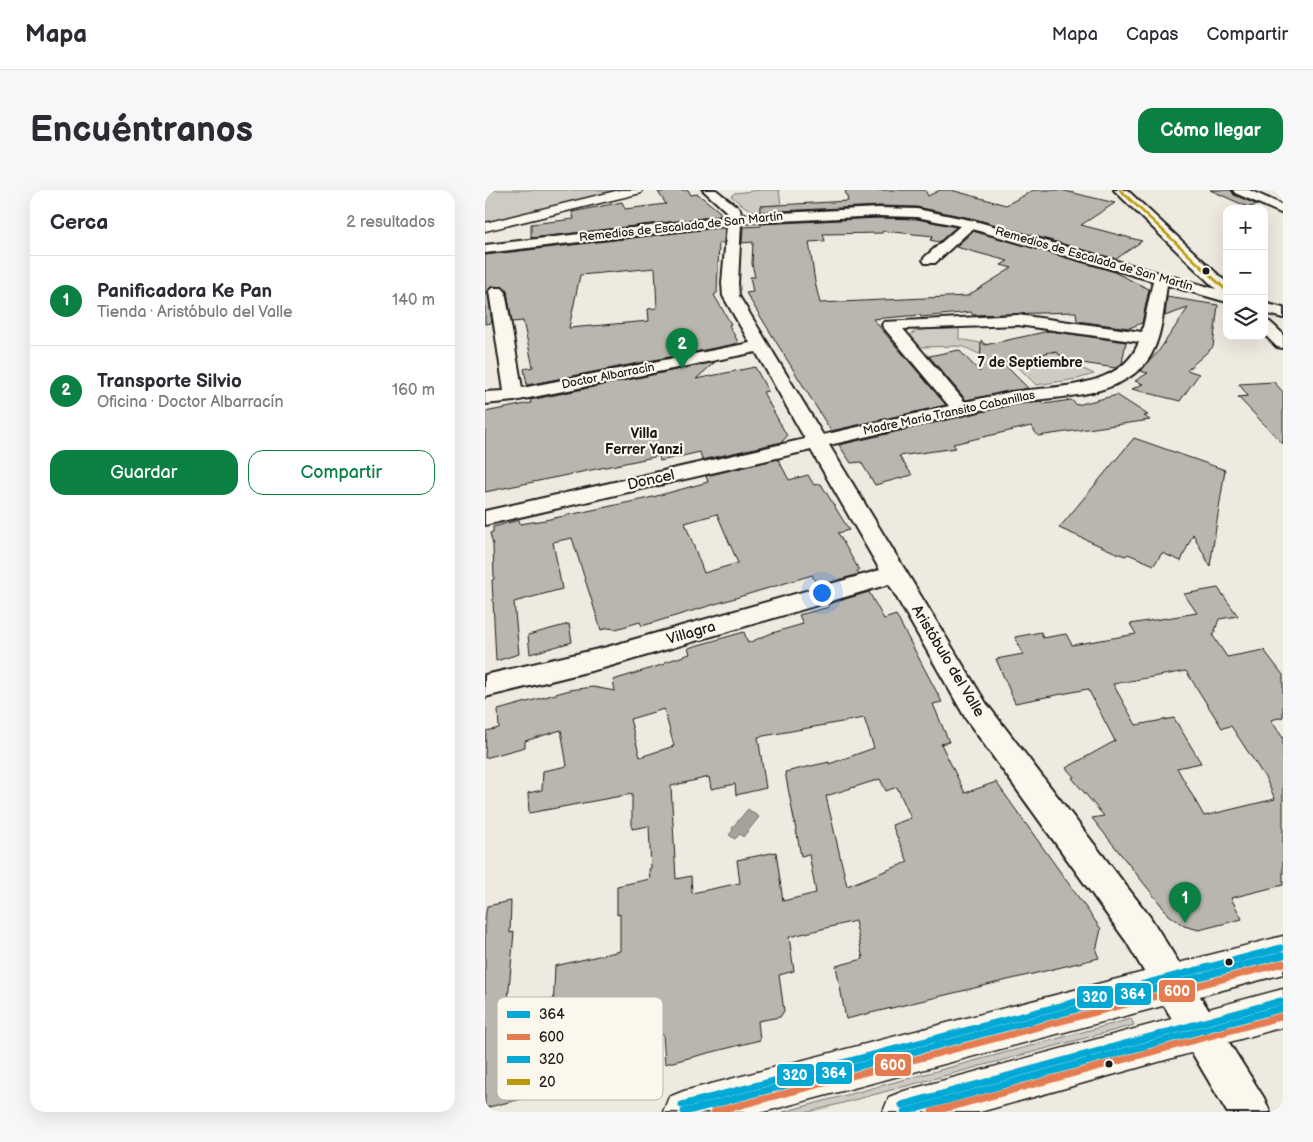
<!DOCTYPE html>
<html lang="es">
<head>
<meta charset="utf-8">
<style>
	:root { --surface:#fff; --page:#f7f7f7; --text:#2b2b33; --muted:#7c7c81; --line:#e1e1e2; --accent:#0b8043 }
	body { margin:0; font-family:"Balsamiq Sans",sans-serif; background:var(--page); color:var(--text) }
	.controls { position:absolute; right:15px; top:15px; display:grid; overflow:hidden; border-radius:10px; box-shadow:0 5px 20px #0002 }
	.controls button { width:45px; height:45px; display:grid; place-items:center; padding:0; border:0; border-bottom:1px solid var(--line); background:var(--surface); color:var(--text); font:25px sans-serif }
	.you { position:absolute; left:336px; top:402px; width:18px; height:18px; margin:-12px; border:4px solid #fff; border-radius:50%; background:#1a73e8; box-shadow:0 0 0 8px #1a73e833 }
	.badge { display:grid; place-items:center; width:32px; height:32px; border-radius:50%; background:var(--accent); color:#fff; font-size:16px; font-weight:700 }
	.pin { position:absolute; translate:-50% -41px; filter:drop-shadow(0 1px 2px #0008) }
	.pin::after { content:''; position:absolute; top:26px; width:18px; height:15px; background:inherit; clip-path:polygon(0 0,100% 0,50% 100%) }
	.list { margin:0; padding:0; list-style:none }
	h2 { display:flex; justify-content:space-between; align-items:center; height:65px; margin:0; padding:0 20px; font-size:21px }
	h2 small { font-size:16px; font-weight:400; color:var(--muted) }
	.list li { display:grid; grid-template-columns:32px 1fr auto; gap:15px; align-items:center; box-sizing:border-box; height:90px; padding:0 20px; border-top:1px solid var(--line) }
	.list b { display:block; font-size:19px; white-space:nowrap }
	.list p { margin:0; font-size:16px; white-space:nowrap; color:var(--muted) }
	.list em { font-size:16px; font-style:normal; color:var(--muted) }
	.actions { display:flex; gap:10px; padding:15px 20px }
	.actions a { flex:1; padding:11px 0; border:1px solid var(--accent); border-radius:15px; text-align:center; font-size:18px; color:var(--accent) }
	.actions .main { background:var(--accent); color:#fff }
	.icon { flex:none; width:28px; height:28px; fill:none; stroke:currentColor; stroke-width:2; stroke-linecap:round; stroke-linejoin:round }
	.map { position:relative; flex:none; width:798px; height:922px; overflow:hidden; border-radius:15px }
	header { display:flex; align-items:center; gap:30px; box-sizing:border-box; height:70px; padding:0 25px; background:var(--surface); border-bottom:1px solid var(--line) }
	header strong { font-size:24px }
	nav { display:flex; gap:28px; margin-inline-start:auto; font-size:18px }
	.intro { display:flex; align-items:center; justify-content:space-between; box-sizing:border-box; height:120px; padding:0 30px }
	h1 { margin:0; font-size:35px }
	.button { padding:12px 22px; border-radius:15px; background:var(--accent); color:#fff; font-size:18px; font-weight:700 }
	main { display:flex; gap:30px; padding:0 30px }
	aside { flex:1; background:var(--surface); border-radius:15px; box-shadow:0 5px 20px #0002 }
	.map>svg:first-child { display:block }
	.green { fill:#ceccc2; stroke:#75746f }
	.water { fill:#a6a39d; stroke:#6f6d69 }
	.building { fill:#b9b6af; stroke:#1c1c1c; fill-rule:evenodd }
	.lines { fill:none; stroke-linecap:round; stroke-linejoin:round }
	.street-casing { stroke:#1c1c1c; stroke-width:4 }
	.secondary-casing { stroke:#1c1c1c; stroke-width:3 }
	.primary-casing { stroke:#1c1c1c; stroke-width:3 }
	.street { fill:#fbf7ec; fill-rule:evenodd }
	.secondary { fill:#fbf7ec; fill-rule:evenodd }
	.primary { fill:#fbf7ec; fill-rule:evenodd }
	.bus-1-casing { stroke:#fbf7ec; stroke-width:11 }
	.bus-2-casing { stroke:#fbf7ec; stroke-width:11 }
	.bus-3-casing { stroke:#fbf7ec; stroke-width:11 }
	.bus-4-casing { stroke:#fbf7ec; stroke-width:4.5 }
	.bus-1 { stroke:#03a8d5; stroke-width:7 }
	.bus-2 { stroke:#e57c51; stroke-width:7 }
	.bus-3 { stroke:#03a8d5; stroke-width:7 }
	.bus-4 { stroke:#bb9908; stroke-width:2.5 }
	.bus-dot { fill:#1c1c1c; stroke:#fbf7ec; stroke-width:2 }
	.labels { text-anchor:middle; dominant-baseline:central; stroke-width:4.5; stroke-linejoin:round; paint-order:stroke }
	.far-street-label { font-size:12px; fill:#1c1c1c; stroke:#fbf7ec }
	.far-neighbourhood-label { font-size:14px; font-weight:bold; fill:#1c1c1c; stroke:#fbf7ec }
	.street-label { font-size:15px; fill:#1c1c1c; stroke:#fbf7ec }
	.key { fill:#fbf7ec; stroke:#b8b5ae; stroke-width:1 }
	.key-label { font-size:14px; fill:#1c1c1c }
	.line-badge { stroke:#fbf7ec; stroke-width:2 }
	.badge-label { font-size:14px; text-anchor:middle; font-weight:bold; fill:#fff }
</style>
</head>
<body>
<header>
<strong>Mapa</strong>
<nav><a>Mapa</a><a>Capas</a><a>Compartir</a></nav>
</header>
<div class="intro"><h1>Encuéntranos</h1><a class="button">Cómo llegar</a></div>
<main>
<aside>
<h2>Cerca<small>2 resultados</small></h2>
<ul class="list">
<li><span class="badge">1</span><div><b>Panificadora Ke Pan</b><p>Tienda · Aristóbulo del Valle</p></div><em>140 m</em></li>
<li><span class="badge">2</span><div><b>Transporte Silvio</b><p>Oficina · Doctor Albarracín</p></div><em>160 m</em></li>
</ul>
<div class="actions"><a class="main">Guardar</a><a>Compartir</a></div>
</aside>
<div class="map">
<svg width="798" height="922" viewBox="0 0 798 922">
	<rect width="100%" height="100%" fill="#eeeadf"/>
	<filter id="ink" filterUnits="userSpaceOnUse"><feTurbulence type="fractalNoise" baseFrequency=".02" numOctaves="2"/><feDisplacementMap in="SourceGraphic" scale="10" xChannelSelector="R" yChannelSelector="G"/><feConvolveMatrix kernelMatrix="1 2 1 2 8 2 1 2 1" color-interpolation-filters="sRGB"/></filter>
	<g filter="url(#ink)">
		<g class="green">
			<polygon points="0,0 138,0 0,34"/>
			<path d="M275 0H294L296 15 275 16V22C263 21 255 13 246 6L250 3Z"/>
			<polygon points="474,138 474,149 511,156 529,154 572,163 586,173 609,184 592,189 551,195 533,177 494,164 477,156 436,157 425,145 432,140"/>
			<polygon points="646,829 649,835 324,922 298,922"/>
		</g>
		<polygon class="water" points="263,619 274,627 258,647 255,644 250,649 244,645 248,640 247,638"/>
		<g class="building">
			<polygon points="177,0 203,0 206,5 213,4 235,22 235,26 46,48 46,34 89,29 87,22 137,12 140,19 181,14 173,2 178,2"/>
			<polygon points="360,0 440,0 443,6 455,0 466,0 521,15 549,0 576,0 630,13 596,35 657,51 631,69 490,29 432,17 394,16 275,22 275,16 363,11"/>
			<polygon points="725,0 746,0 749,5 773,15 763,17"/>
			<polygon points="394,28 432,29 471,37 454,52 445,50 449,46 398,41 397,43 338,44 340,51 324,52 330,92 335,113 482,106 527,78 516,75 523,71 471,57 488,41 627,81 664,99 657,133 644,138 592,131 591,122 488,125 486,122 436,127 435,125 388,129 461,215 346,241 261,103 268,102 265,87 270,87 267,74 268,52 257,53 258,37 276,36 276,34"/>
			<path d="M234 38H240L239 53H234L232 103 229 105 246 134 244 135 253 152 250 154 42 195 39 179 48 177 38 131 27 132 22 101 18 97 7 96 3 100 7 133 0 134V65ZM170 78 172 118 163 119 164 131 84 138 95 85Z"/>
			<polygon points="682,107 733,115 728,157 702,180 714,184 695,211 647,199 658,194 650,191 663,183 655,181 673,162 703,118 680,126"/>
			<polygon points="564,141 641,152 637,173 631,178 583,171 570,161 518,173 543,198 481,210 444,166 474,160 495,182 496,150 500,155"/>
			<polygon points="230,172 211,189 270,177 283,201 278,202 302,246 297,252 217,270 215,262 175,271 174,266 0,302 0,222 46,213 45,210"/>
			<polygon points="789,192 798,202 798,254 753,207 763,206 754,194"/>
			<polygon points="632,205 663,225 659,226 665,230 553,246 546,236 468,254 471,258 414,266 427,285 390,295 376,272 366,273 354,255 523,216 556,211 559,214 586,210 592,215"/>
			<polygon points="649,248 740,280 725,376 708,344 696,371 677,363 669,375 643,364 641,366 634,364 574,338"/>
			<path d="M293 269 304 290 323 285 329 295 336 294 364 340 353 343 374 380 372 381 374 384 333 396 327 385 157 436 155 432 131 439 123 438 116 440 87 348 68 352 77 399 29 412 34 464 11 471 7 390 9 389 8 355 5 343 8 342V337L34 330 35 334 60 330 164 308 223 292 221 286ZM232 324 253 373 219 383 200 333Z"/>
			<path d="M733 398 753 426 734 429 728 446 742 467 779 460 798 485V527L786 530 798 548V695L746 708 757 729 714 740 699 736 684 725 607 628 619 626 587 588 589 587 581 578 630 551 603 499 530 513 511 469 538 464 530 447 556 442 558 448 581 444 587 455 651 444 645 434 712 423 699 404ZM701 481 737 538 746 536 781 589 790 609 719 626 692 578 716 573 689 528 651 535 628 494Z"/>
			<path d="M384 402 399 429 411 425 457 512 448 514 464 552 456 554 480 603 511 592 616 739 611 761 614 768 361 829 351 776 378 769 370 731 304 747 309 781 294 785 299 821 295 827 273 831 275 850 180 874 178 844 100 864 101 867 50 880 48 906 0 918V730L2 716 26 711 25 743 29 742 21 833 68 822 70 776 135 761V724L132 725V696L165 689 164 679 166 678 164 636 147 639V604L44 623 43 603 57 600 58 581 82 576 76 540 40 551V557L0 568 1 541 14 538 13 520 85 500 108 497 130 501 128 490 180 474V472L205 464 203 458 259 442 263 453 287 443 318 434 314 425 344 417 343 414ZM179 519 189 556 155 567 145 529ZM379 528 389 558 344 574V572L300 582 316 666 324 664 331 703 298 711 291 662 252 670 255 693 207 703 206 686 191 689 186 596 224 587 226 599 250 594 251 605 281 598 273 547ZM395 589 401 601 412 597 426 628 407 635 423 672 362 696 341 606Z"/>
			<polygon points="84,434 87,452 45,464 43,445"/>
		</g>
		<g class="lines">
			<g class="street-casing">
				<g id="street">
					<path d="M218 0H231L255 19 256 25 394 18 432 19 490 31 731 99 629 0H642L742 93V112L682 95C678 121 677 157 657 177 622 211 566 205 523 214 463 226 404 242 344 255L501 513 665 727 779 908 785 922H742L641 751 481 529 404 394 122 477 0 507V485L122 457 395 380 326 260 0 335V321L320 249 271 162 29 211 0 214V202L19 201 4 101 7 98H17L20 101 37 198 265 153 238 106 237 93 242 35 0 63V55L243 27V23ZM394 26 432 27 475 36 440 67 438 70 440 73H450L487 39 668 91 657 142 533 125 399 132 397 135 399 138 464 216 338 245 254 106 253 93 256 33ZM533 135 654 152C636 200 568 196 525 202 510 205 495 209 480 212L418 139Z"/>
					<polygon points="748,0 764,0 798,15 798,24 750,3"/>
					<polygon points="779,113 798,118 798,128 779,123"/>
					<polygon points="779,130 785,132 798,144 798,158 792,157 779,144"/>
				</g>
			</g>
			<g class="secondary-casing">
				<polygon id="secondary" points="135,0 157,0 156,3 0,41 0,33"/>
			</g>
			<g class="primary-casing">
				<g id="primary">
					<polygon points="798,746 798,784 278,922 178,922 184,907 199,901"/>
					<polygon points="798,799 798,837 495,922 398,922 404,907 419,901"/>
				</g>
			</g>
			<use href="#street" class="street"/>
			<use href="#secondary" class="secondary"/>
			<use href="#primary" class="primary"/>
			<g class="bus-1-casing">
				<g id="bus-1">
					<polyline points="199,922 798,765"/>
					<polyline points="419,922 798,818"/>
				</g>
			</g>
			<g class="bus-2-casing">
				<g id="bus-2">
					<polyline points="229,922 798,773"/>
					<polyline points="447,922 798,826"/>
				</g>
			</g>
			<g class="bus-3-casing">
				<g id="bus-3">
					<polyline points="197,915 796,758"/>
					<polyline points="417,915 796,811"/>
				</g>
			</g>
			<g class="bus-4-casing">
				<polyline id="bus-4" points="635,0 742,101"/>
			</g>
			<use href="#bus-1" class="bus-1"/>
			<use href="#bus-2" class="bus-2"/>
			<use href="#bus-3" class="bus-3"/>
			<use href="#bus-4" class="bus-4"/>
		</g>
	</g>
	<g class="bus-dot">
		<circle cx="721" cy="81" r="4.5"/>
		<circle cx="744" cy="772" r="4.5"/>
		<circle cx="624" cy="874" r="4.5"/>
	</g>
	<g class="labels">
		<g class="far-street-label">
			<text transform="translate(196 37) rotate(-6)">Remedios de Escalada de San Martín</text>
			<text transform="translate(609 69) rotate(16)">Remedios de Escalada de San Martín</text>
			<text transform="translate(123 186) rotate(-11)">Doctor Albarracín</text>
			<text transform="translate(464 223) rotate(-12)">Madre María Transito Cabanillas</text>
		</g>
		<g class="far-neighbourhood-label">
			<text x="545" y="172">7 de Septiembre</text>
			<text x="159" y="243">Villa<tspan x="159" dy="16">Ferrer Yanzi</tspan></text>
		</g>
		<g class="street-label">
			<text transform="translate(166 290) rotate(-13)">Doncel</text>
			<text transform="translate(206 443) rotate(-16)">Villagra</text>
			<text transform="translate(463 471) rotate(59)">Aristóbulo del Valle</text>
		</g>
	</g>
	<rect x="12" y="807" width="166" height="103" rx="8" class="key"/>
	<rect x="22" y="821" width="23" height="7" fill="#03a8d5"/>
	<rect x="22" y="844" width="23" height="6" fill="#e57c51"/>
	<rect x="22" y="866" width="23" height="7" fill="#03a8d5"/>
	<rect x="22" y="889" width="23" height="6" fill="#bb9908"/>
	<g class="key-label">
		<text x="54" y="829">364</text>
		<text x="54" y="852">600</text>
		<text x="54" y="874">320</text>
		<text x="54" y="897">20</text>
	</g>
	<g class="line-badge">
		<rect x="673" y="789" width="38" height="24" rx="5" fill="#e57c51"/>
		<rect x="629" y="792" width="38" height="24" rx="5" fill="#03a8d5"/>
		<rect x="591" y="795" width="38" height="24" rx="5" fill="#03a8d5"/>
		<rect x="389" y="863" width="38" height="24" rx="5" fill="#e57c51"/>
		<rect x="330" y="871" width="38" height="24" rx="5" fill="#03a8d5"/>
		<rect x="291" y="873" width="39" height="24" rx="5" fill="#03a8d5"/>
	</g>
	<g class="badge-label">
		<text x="692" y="806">600</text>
		<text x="648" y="809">364</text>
		<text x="610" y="812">320</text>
		<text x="408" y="880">600</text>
		<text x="349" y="888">364</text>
		<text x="310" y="890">320</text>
	</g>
</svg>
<div class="controls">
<button>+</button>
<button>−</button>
<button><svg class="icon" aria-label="layers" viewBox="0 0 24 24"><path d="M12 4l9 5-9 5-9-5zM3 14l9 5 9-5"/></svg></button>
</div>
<div class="you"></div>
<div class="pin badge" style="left:700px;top:733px">1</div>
<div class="pin badge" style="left:197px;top:179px">2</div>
</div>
</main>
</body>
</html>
